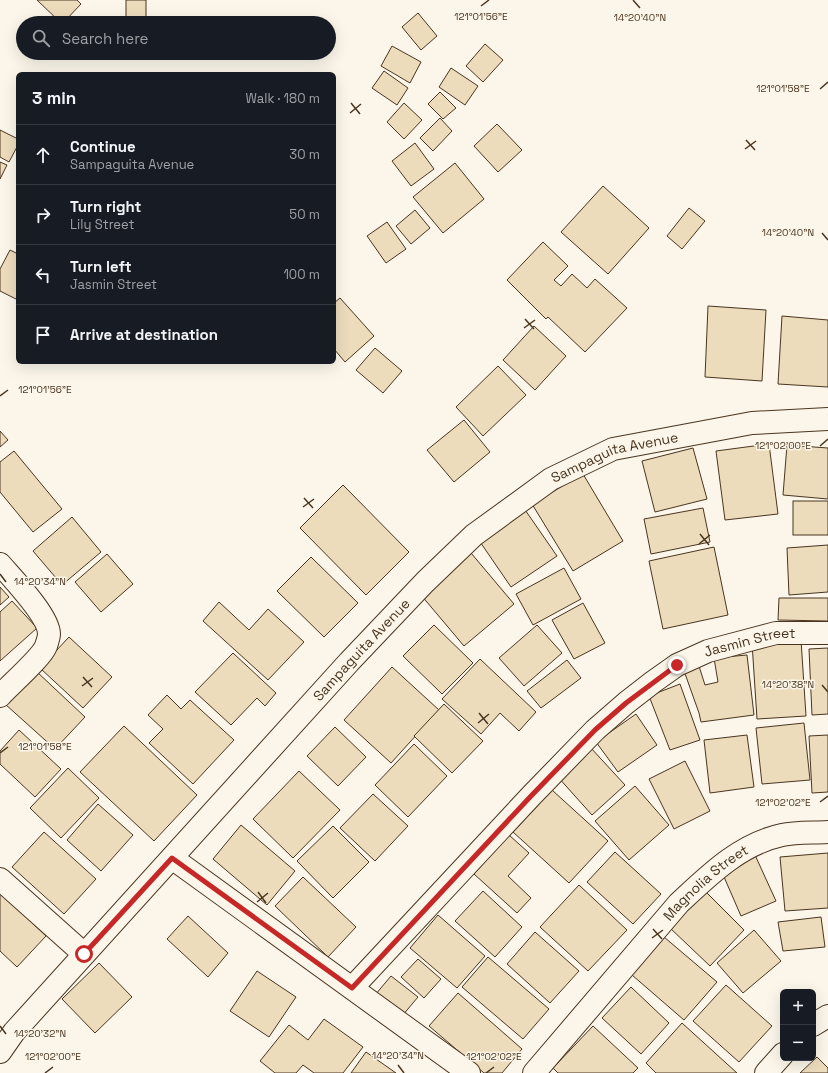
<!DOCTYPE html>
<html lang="en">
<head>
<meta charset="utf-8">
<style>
	:root { --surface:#171b24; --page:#20242c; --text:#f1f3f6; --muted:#9ea1a6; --line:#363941 }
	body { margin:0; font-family:"Space Grotesk",sans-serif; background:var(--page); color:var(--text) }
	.controls { position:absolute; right:12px; bottom:12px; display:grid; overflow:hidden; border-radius:6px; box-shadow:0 4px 16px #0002 }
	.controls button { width:36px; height:36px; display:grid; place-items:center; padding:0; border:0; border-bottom:1px solid var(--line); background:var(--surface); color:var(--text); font:20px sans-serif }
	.stop { position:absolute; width:12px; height:12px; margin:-9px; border:3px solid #c62828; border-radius:50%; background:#fff }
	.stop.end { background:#c62828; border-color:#fff; box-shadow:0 1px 4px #0008 }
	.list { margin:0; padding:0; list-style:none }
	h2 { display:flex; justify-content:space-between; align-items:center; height:52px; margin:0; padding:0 16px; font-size:17px }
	h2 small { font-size:13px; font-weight:400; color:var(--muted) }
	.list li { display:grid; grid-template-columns:26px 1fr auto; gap:12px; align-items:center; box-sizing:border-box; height:60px; padding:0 16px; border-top:1px solid var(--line) }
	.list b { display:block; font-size:15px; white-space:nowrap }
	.list p { margin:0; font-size:13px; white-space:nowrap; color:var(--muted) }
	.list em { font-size:13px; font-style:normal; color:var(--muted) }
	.icon { flex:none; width:22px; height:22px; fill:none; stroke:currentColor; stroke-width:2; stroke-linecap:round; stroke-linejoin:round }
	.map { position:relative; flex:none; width:828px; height:1073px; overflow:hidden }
	.search { position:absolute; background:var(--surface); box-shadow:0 4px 16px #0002; left:16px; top:16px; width:320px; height:44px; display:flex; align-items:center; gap:10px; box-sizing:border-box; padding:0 14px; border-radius:22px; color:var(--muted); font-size:15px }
	.panel { position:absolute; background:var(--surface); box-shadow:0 4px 16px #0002; left:16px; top:72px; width:320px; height:292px; border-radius:6px }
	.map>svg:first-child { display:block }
	.building { fill:#ecdcbc; stroke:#4a3520 }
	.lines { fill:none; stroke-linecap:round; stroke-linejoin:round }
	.minor-casing { stroke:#4a3520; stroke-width:24 }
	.minor { stroke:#fbf6e9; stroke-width:22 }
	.route { stroke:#c62828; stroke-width:5 }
	.ticks { fill:none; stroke:#4a3520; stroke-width:1.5 }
	.labels { text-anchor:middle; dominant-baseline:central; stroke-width:3; stroke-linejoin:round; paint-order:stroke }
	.street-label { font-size:14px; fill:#4a3520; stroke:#fbf6e9 }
	.ticks-label { font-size:10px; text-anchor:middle; fill:#4a3520; stroke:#fbf6e9; stroke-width:3; stroke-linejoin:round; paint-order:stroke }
</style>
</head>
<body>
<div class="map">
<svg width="828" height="1073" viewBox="0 0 828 1073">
	<rect width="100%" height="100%" fill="#fbf6e9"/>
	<g class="building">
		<polygon points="37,0 77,0 81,4 63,23 61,23"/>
		<rect x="126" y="0" width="20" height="18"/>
		<polygon points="418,13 437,36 421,50 402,27"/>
		<polygon points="485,44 503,60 483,82 466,66"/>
		<polygon points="392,46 421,62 410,83 381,66"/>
		<polygon points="451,68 478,86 465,105 439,87"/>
		<polygon points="384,71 408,88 397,105 372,88"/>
		<polygon points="440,92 456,108 443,119 428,104"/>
		<polygon points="404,103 422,120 404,139 387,122"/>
		<polygon points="440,118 452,131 433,151 420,138"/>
		<polygon points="497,124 522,150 498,172 474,146"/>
		<polygon points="0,130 18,139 18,145 9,162 0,157"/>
		<polygon points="415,143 434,169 411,186 392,161"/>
		<polygon points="0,162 7,165 0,179"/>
		<polygon points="455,163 484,199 443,233 413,197"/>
		<polygon points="603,186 649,228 608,274 561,232"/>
		<polygon points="689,208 705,221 682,249 667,236"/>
		<polygon points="415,210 430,228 411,244 396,226"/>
		<polygon points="387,222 406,249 386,263 367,236"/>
		<polygon points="543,242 568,266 554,280 561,286 572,274 587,288 595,279 627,308 585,352 548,317 546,319 507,280"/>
		<polygon points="10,250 18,254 18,300 0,291 0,269"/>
		<polygon points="340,298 374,336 345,362 334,349 334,303"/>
		<polygon points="708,306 766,310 762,381 705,377"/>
		<polygon points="782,316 828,320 828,387 778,384"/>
		<polygon points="534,326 566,356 535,390 503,360"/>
		<polygon points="375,348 402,371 383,393 356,370"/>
		<polygon points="498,366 526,395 483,436 456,407"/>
		<polygon points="464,420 490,452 454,482 427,450"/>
		<polygon points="0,431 8,440 0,447"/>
		<polygon points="769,444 778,514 725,520 716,451"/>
		<polygon points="787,445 828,448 828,499 783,495"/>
		<polygon points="693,448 707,499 655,512 642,461"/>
		<polygon points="14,451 62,509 33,532 0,492 0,462"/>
		<polygon points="583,474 623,541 573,571 532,504"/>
		<polygon points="343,485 409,552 366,595 300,528"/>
		<rect x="793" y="501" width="35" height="34"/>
		<polygon points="521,504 557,556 511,587 476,536"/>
		<polygon points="703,508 710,542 651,554 644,519"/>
		<polygon points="72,517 101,552 62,585 33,551"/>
		<polygon points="828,545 828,592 789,595 787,548"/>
		<polygon points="714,547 728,615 663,629 649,561"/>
		<polygon points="471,553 514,604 464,646 421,595"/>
		<polygon points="107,554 133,584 101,612 75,582"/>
		<polygon points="311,557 358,603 324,637 277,591"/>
		<polygon points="564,568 581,599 533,625 516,594"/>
		<polygon points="0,587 9,597 0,605"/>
		<polygon points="779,598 828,598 828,621 778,620"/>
		<polygon points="12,601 37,628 0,661 0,612"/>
		<polygon points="219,602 249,630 268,609 304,642 268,680 203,621"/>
		<polygon points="583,603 605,643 574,659 552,620"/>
		<polygon points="434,625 473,663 442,694 403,656"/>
		<polygon points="537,625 562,653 524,686 499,658"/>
		<polygon points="69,637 112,677 83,708 40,668"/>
		<polygon points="801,640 806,716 757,719 752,643"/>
		<polygon points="828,648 828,714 812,715 809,649"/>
		<polygon points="233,653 276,693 265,706 257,698 231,725 195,692"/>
		<polygon points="747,655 754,715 701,722 699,713 683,668 698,663 705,685 718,682 714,658"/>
		<polygon points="480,659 536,712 519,731 500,713 481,734 442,699"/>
		<polygon points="567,660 581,678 541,708 527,691"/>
		<polygon points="392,667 439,710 391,763 344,720"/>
		<polygon points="36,671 85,717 55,749 5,704"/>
		<polygon points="680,684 700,740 670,750 649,696"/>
		<polygon points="167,695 181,709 190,700 234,740 193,784 149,743 163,729 148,715"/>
		<polygon points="444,704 483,741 452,773 414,736"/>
		<polygon points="636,714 657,745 618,772 596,742"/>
		<polygon points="804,723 810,780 762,784 756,728"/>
		<polygon points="124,726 197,795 154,841 80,772"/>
		<polygon points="335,727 366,757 338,786 307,756"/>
		<polygon points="19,730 61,769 35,797 0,764 0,751"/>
		<polygon points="747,735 754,787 710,793 704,740"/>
		<polygon points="828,735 828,792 812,793 809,736"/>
		<polygon points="414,744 447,776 408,817 375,785"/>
		<polygon points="590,747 625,785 592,815 557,776"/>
		<polygon points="685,761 710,811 674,829 649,779"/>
		<polygon points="68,768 99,798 61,838 30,808"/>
		<polygon points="299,771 340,810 293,858 253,819"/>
		<polygon points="635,786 669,825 629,860 595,821"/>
		<polygon points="552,790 608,841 569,883 513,832"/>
		<polygon points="373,794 408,826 375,861 340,828"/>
		<polygon points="98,804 133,835 101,871 67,840"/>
		<polygon points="241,825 295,871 267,905 213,859"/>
		<polygon points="333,826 369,862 333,898 297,861"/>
		<polygon points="44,832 96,879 64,914 12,867"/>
		<polygon points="509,835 529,853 508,876 531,898 517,913 474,874"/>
		<polygon points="615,852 661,894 633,924 587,882"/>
		<polygon points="828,853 828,908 785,911 780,857"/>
		<polygon points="755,855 776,901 741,916 721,870"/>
		<polygon points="303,877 356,927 328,957 275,906"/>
		<polygon points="579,885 627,930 588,971 540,927"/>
		<polygon points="704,890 744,930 710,966 669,927"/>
		<polygon points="483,891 522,927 495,957 455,921"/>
		<polygon points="0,892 46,936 17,967 0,951"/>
		<polygon points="438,915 485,956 457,988 410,948"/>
		<polygon points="188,916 228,953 208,977 167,939"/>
		<polygon points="821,917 825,947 783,951 778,922"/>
		<polygon points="754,930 781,961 743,993 717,963"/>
		<polygon points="535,932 579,971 550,1003 507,964"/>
		<polygon points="664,937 717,982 684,1020 632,975"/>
		<polygon points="488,957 549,1009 523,1039 462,987"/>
		<polygon points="418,959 441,979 424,998 401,977"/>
		<polygon points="99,963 132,997 95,1033 62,999"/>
		<polygon points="257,971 296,997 269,1037 230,1011"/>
		<polygon points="391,976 418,997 402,1016 375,995"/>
		<polygon points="726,985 772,1026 739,1062 693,1021"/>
		<polygon points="631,987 669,1023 641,1054 602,1018"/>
		<polygon points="458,993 522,1049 502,1073 484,1073 429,1026"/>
		<polygon points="324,1019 363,1047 343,1073 314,1073 303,1065 296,1073 275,1073 260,1061 289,1025 308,1040"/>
		<polygon points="682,1023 737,1073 656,1073 646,1063"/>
		<polygon points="593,1026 638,1068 633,1073 558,1073 553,1068"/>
		<polygon points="366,1052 396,1073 351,1073"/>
		<polygon points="817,1057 828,1068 828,1073 800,1073"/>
	</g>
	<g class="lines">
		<g class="minor-casing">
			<g id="minor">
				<path d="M0 564C12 578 49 616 49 634 49 637 47 643 46 646 42 657 10 685 0 696"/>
				<polyline points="172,858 469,1073"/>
				<polyline points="0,879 84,954"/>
				<path id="s1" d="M352 988 531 796 595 730 626 703 653 682 677 665 708 651 776 633H828"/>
				<polyline points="813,1025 828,1016"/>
				<path id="s2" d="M0 1052 14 1032 349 662 425 582 474 535 551 479 613 449 752 423 828 419"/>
				<path id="s3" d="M534 1073 679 903C709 875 740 844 782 835 796 832 813 833 828 832"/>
				<polyline points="766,1073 783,1054"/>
			</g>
		</g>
		<use href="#minor" class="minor"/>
	</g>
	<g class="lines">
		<polyline class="route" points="84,954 172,858 352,988 531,796 595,730 626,703 677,665"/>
	</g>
	<path class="ticks" d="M633 0 640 8M481 6 489 0M820 89 828 82M351 103 360 114M350 113 361 104M746 140 755 150M745 149 756 141M822 233 828 240M525 319 534 329M524 328 535 320M0 396 8 390M820 446 828 439M304 498 313 508M303 507 314 499M700 534 709 545M699 544 710 535M0 574 6 582M83 677 92 687M822 685 828 692M82 686 93 678M479 713 488 724M478 723 489 714M0 753 8 747M820 802 828 796M258 892 266 903M257 902 268 893M653 929 662 939M652 938 663 930M0 1026 6 1034M398 1065 404 1073M45 1073 53 1067M486 1073 494 1067"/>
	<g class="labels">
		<g class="street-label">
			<text stroke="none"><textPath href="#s2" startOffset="865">Sampaguita Avenue</textPath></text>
			<text stroke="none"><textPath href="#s1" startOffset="536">Jasmin Street</textPath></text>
			<text stroke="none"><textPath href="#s2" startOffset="541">Sampaguita Avenue</textPath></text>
			<text stroke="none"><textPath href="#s3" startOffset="257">Magnolia Street</textPath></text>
		</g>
	</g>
	<g class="ticks-label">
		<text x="481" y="20">121°01'56"E</text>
		<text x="640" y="21">14°20'40"N</text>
		<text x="783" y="92">121°01'58"E</text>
		<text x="788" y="236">14°20'40"N</text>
		<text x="45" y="393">121°01'56"E</text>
		<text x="783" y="449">121°02'00"E</text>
		<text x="40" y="585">14°20'34"N</text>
		<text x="788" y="688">14°20'38"N</text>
		<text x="45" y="750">121°01'58"E</text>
		<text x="783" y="806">121°02'02"E</text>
		<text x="40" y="1037">14°20'32"N</text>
		<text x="398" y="1059">14°20'34"N</text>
		<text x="53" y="1060">121°02'00"E</text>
		<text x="494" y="1060">121°02'02"E</text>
	</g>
</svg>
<div class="controls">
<button>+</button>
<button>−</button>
</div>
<div class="stop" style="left:84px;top:954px"></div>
<div class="stop end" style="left:677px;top:665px"></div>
<div class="search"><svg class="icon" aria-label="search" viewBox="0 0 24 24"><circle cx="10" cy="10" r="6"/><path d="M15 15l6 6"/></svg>Search here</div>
<section class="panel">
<h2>3 min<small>Walk · 180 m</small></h2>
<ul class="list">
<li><svg class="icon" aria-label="ahead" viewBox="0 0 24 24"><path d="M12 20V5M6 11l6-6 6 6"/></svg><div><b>Continue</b><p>Sampaguita Avenue</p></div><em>30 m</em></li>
<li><svg class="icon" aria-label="right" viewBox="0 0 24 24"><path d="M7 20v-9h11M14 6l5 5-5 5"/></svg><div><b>Turn right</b><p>Lily Street</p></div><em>50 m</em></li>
<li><svg class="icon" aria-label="left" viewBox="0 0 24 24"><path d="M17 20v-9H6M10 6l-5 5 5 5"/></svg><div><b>Turn left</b><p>Jasmin Street</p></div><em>100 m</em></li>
<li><svg class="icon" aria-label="arrive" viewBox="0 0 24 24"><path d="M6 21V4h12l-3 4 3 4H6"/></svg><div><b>Arrive at destination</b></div></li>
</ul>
</section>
</div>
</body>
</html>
